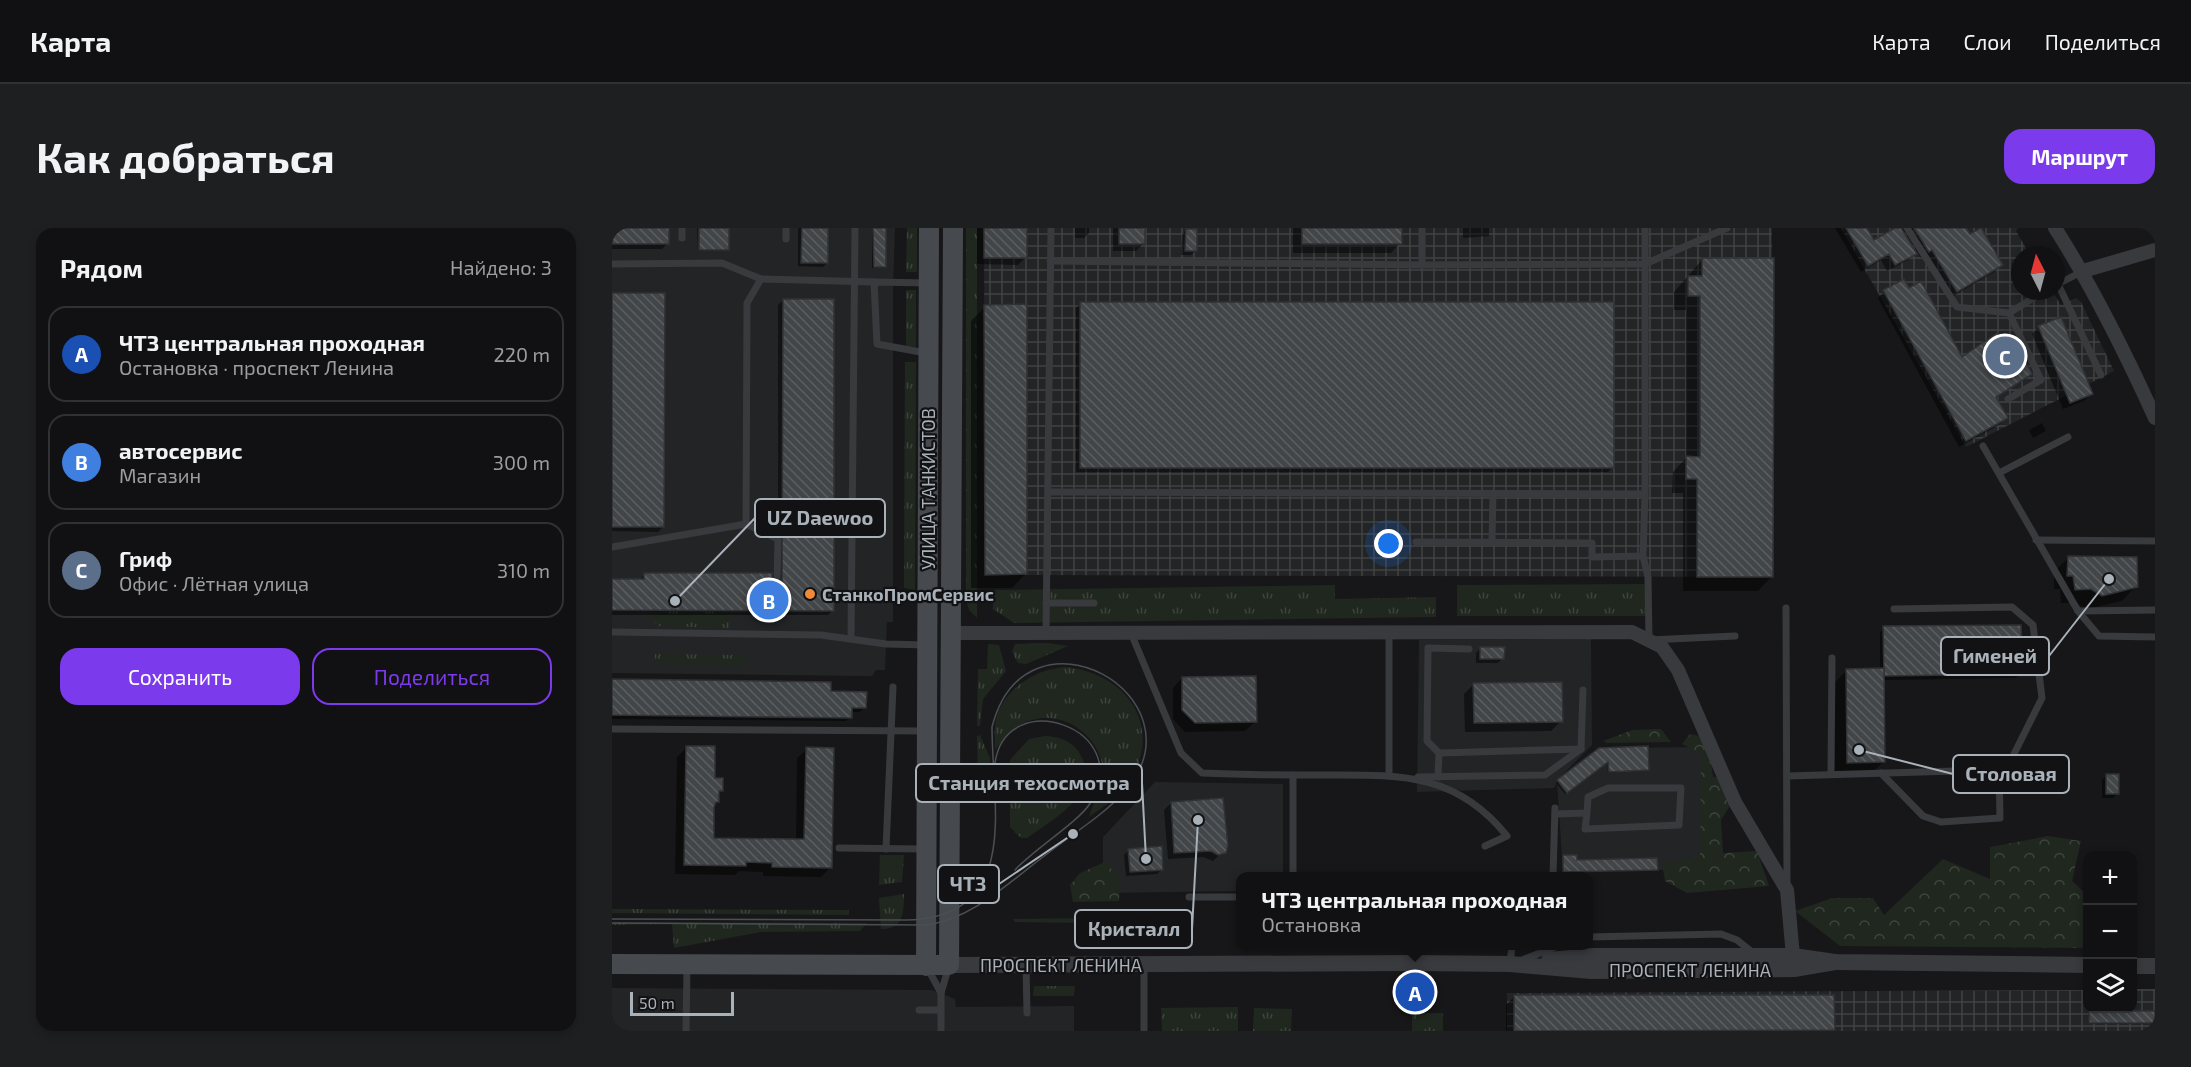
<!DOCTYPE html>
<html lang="ru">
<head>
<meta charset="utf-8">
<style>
	:root { --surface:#111113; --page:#1e1f21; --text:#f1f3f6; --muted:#9c9da0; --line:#303133; --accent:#7c3aed }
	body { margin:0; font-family:"Exo 2",sans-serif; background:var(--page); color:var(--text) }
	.controls { position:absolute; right:18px; bottom:18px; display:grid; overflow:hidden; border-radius:12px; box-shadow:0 3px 9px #0003 }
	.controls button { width:54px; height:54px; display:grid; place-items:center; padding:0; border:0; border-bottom:2px solid var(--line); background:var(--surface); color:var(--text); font:30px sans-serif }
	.compass { position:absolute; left:1399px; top:18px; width:54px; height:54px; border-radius:50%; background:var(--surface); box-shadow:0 3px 9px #0003; rotate:354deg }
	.scale { position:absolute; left:18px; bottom:15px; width:104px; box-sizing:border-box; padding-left:6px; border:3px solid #a9b1b9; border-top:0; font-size:16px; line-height:21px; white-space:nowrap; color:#a9b1b9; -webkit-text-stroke:4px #121214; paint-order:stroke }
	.you { position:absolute; left:777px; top:316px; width:21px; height:21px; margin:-15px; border:4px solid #fff; border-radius:50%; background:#1a73e8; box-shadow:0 0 0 9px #1a73e833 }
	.badge { display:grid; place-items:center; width:39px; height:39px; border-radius:50%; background:var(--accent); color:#fff; font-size:20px; font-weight:700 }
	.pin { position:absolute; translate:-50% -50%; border:3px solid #fff; box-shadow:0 2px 6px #0006 }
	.popup { position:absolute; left:624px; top:644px; width:357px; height:78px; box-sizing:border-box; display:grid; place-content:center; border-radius:12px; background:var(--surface); filter:drop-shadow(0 2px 4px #0005); font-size:20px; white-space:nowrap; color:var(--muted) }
	.popup b { font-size:22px; color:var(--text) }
	.popup::after { content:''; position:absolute; left:50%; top:100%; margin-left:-12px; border:12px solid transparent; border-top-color:var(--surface) }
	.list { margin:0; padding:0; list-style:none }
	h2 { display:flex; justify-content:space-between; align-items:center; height:78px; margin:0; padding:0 24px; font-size:26px }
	h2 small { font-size:20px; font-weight:400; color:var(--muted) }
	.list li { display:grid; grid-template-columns:39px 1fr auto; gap:18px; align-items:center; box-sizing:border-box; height:96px; margin:0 12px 12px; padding:0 12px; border:2px solid var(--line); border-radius:18px }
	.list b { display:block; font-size:22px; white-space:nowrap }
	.list p { margin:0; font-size:20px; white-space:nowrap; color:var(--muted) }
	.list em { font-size:20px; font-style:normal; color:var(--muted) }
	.actions { display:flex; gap:12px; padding:18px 24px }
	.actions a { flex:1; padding:14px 0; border:2px solid var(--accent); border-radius:18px; text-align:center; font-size:21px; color:var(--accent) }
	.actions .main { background:var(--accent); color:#fff }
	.icon { flex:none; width:33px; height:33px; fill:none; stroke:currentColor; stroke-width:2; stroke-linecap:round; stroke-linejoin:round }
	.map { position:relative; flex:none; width:1543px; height:803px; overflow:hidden; border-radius:18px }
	header { display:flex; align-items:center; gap:36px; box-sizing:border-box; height:84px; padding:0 30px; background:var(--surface); border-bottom:2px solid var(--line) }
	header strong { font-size:28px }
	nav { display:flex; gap:33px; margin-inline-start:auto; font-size:21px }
	.intro { display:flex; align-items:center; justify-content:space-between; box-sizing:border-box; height:144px; padding:0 36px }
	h1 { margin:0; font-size:42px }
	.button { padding:15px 27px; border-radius:18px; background:var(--accent); color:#fff; font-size:21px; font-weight:700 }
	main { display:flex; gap:36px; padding:0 36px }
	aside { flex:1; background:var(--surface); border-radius:18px; box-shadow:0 3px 9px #0003 }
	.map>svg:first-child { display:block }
	.built { fill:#232426 }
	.industrial { fill:url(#industrial-grid) }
	.grass { fill:url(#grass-tufts) }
	.forest { fill:url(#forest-crowns) }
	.shadow { fill:#0007 }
	.building { fill:url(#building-back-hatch); stroke:#313235; stroke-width:1.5 }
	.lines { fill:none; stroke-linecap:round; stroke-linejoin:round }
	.service { stroke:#383a3e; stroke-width:7 }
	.minor { stroke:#383a3e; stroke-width:14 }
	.tertiary { stroke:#383a3e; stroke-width:16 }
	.secondary { stroke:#464a4e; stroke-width:20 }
	.tram { stroke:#4b4f53; stroke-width:1.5 }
	.poi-dot { fill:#ef8a39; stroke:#121214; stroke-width:2 }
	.labels { text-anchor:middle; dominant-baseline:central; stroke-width:4.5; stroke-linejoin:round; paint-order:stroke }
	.street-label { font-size:18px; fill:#a9b1b9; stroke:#121214 }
	.poi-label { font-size:18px; font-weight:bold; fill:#a9b1b9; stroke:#121214; text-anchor:start }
	.leader { fill:none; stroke:#a9b1b9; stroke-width:2 }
	.callout-dot { fill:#a9b1b9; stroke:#121214; stroke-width:2 }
	.callout { fill:#121214; stroke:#a9b1b9; stroke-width:2 }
	.callout-label { font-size:20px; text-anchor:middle; font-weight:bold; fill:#a9b1b9 }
</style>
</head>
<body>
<header>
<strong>Карта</strong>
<nav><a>Карта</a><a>Слои</a><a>Поделиться</a></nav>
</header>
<div class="intro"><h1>Как добраться</h1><a class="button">Маршрут</a></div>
<main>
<aside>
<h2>Рядом<small>Найдено: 3</small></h2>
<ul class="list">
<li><span class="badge" style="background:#1a4fb4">A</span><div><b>ЧТЗ центральная проходная</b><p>Остановка · проспект Ленина</p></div><em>220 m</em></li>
<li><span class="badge" style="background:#3f7fe0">B</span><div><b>автосервис</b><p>Магазин</p></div><em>300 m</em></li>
<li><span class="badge" style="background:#5c6f8a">C</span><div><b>Гриф</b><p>Офис · Лётная улица</p></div><em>310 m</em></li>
</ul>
<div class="actions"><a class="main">Сохранить</a><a>Поделиться</a></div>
</aside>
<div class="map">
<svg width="1543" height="803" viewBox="0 0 1543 803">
	<defs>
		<pattern id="industrial-grid" width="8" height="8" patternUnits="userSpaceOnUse" patternTransform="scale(1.5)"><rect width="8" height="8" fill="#232426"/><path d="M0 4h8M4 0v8" fill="none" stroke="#404143"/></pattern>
		<pattern id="grass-tufts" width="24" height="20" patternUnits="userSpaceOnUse" patternTransform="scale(1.5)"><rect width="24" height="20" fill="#1f271f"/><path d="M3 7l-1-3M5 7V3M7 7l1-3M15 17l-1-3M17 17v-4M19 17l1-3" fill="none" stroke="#3d443d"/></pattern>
		<pattern id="forest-crowns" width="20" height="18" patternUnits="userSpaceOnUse" patternTransform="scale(1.5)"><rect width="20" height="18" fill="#1f271f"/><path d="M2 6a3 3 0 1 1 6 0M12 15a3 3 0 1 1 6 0" fill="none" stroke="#3d443d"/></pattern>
		<pattern id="building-back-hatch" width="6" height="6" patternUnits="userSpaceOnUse" patternTransform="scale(1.5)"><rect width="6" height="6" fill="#434649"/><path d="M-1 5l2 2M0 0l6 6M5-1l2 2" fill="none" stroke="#5b5e61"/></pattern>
	</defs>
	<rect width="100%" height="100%" fill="#171719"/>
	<g class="built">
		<polygon points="0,0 283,0 281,58 281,394 275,394 273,442 264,442 260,448 252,448 0,445"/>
		<polygon points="979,411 980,517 946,551 996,520 1090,519 1094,641 951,644 945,554 942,560 805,564 807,412"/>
		<polygon points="543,554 671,556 671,648 629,648 629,663 491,665 491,609"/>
		<polygon points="0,760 320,762 343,771 344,779 462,778 462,803 0,803"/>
	</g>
	<g class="industrial">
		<polygon points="372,0 1160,0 1161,349 373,347"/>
		<polygon points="1229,0 1406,0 1404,3 1418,27 1408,27 1408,63 1440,63 1449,77 1464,70 1469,74 1502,143 1354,219"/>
		<polygon points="1521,761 1543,761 1543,803 895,803 895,765 1475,762 1476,780 1520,780"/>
	</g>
	<g class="grass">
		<polygon points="295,0 305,0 305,44 294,44"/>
		<polygon points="354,0 365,0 365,390 357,382 354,371"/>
		<polygon points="294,62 304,62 304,119 294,118"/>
		<polygon points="293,134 304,134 303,362 292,360"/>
		<polygon points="1033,356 1033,388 845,388 845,357"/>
		<polygon points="723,357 723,371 824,369 824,389 402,395 381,381 381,362"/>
		<polygon points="38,383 118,384 118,400 47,398 40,392"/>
		<polygon points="436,415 456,418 414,436 406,435 400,424 403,416"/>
		<polygon points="376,416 387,417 394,443 371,471 368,498 365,498 366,441 375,441"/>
		<polygon points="43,426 134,427 133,438 43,434"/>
		<path d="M453 439C510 444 551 493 520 549 511 567 493 577 477 589 480 576 490 564 491 550 494 508 447 476 410 496 398 502 391 512 383 522 383 514 382 506 383 498 386 464 422 441 453 439Z"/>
		<polygon points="368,507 378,530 379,555 366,555 365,508"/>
		<path d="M433 508C450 509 463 514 470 530 488 567 440 592 415 610H409L398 599V532L417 511Z"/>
		<polygon points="268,627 292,627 290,654 267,657"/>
		<path d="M292 666C292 684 291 702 269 701L267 670Z"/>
		<polygon points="0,681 237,682 237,687 0,685"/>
		<polygon points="553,689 552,696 403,694 401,691"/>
		<polygon points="0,694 255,695 248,703 149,704 62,720 60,696 0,697"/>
		<polygon points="422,758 463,758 462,768 421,768"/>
		<polygon points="626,779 626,803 550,803 549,780"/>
		<polygon points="642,780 680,781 679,803 641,803"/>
		<rect x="800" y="785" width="31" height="18"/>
	</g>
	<g class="forest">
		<polygon points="1049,501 1059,514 995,515 991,513 1021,502"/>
		<polygon points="1078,506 1092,509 1097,519 1101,549 1107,549 1117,579 1109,592 1111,625 1145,623 1157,658 1075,665 1053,653 1050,635 1088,629 1089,525 1070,516"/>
		<polygon points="1436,608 1469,613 1460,653 1475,667 1475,720 1228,718 1183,683 1220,670 1261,670 1272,687 1331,631 1378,651 1378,619"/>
		<polygon points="493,634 508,650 507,673 461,674 458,657 468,645"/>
	</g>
	<g class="shadow">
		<polygon points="0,0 56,0 56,15 50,21 0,21"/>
		<polygon points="85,0 115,0 115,22 86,23"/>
		<polygon points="186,0 215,0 215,35 211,39 186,38"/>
		<polygon points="260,0 272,0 271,40 260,40"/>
		<polygon points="365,0 413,0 413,30 406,37 365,36"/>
		<polygon points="463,0 477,0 477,5 472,10 463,10"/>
		<polygon points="501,0 531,0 531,16 524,23 501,23"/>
		<polygon points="681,0 788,0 788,15 779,25 681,25"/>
		<polygon points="851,0 877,0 877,8 851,10"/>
		<polygon points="1223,0 1253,0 1261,14 1286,0 1353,0 1357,8 1389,37 1382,44 1338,70 1313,28 1309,30 1293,4 1288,2 1303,25 1296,32 1275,43 1269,32 1249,44"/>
		<polygon points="574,2 584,23 579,27 569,27 570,7"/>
		<polygon points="1090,32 1160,348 1146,363 1071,363 1071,265 1060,265 1061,244 1074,230 1074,82 1062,82 1062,64"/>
		<polygon points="1272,64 1349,131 1407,140 1418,145 1383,171 1394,190 1387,197 1347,219 1266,70"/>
		<polygon points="0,67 51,299 46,304 0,303"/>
		<polygon points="171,72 221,382 216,387 0,387 0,352 28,351 33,346 158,359 166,364 166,77"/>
		<polygon points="469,75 1000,240 996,244 464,244 464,80"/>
		<polygon points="373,79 414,345 400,360 359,360 359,93"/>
		<polygon points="1427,99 1479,166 1472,173 1451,181 1420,106"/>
		<polygon points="1430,195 1434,203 1421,210 1417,202"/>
		<polygon points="1456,330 1524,358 1510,373 1475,381 1464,375 1449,375 1448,361 1442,361 1442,344"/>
		<polygon points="1272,400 1408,446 1404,450 1270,452 1271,534 1257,548 1222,548 1221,456 1235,442 1268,442 1268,404"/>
		<polygon points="868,421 891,430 886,435 864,435 864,425"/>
		<polygon points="570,450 643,494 633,503 573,504 561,491 561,460"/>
		<polygon points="0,453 218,465 253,479 248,484 239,484 239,489 234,493 0,491"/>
		<polygon points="862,456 949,493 939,503 853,504 852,466"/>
		<polygon points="75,519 109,563 101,577 100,611 184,613 185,530 195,521 219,639 209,649 151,648 151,644 127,643 123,647 63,646 65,529"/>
		<polygon points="987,522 1036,541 996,545 995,533 953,566 944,555"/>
		<polygon points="1495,547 1506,565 1501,570 1490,570 1490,552"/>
		<polygon points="559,575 608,626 601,633 591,629 556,631 552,582"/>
		<polygon points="517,622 550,641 545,646 514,648 512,627"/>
		<polygon points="952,629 963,633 1044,642 950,645"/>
		<polygon points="902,769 1221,801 894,803 894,777"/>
		<polygon points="1478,785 1543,785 1543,796 1476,796"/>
	</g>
	<g class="building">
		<rect x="0" y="0" width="57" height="16"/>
		<rect x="87" y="0" width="30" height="22"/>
		<polygon points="190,0 216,0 216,35 189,35"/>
		<polygon points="261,0 274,0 274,39 262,39"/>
		<rect x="372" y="0" width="43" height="30"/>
		<rect x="507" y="0" width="26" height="16"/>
		<rect x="690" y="0" width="100" height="16"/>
		<polygon points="1234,0 1255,0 1262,12 1283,0 1289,0 1305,26 1283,37 1277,26 1256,38"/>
		<polygon points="1302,0 1354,0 1358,6 1369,0 1391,37 1345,64 1320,22 1317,24"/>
		<polygon points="574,1 585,1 585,23 573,23"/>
		<polygon points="1090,30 1162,30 1161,349 1085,349 1085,251 1074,251 1074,228 1088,229 1088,68 1076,68 1076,48 1090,48"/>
		<polygon points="1292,51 1297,60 1309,53 1350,129 1385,105 1407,137 1413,133 1420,146 1384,169 1396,190 1354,213 1271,62"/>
		<polygon points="0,65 53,65 52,299 0,299"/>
		<polygon points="171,71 222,71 222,383 0,382 0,351 32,351 32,345 160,345 160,359 165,362 170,358"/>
		<rect x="468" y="74" width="534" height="166"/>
		<polygon points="415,76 415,346 373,347 372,77"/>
		<polygon points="1449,89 1481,166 1458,175 1426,98"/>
		<polygon points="1456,328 1525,329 1526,359 1490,368 1479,361 1463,362 1461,348 1455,348"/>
		<polygon points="1409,397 1410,446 1272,448 1271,398"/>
		<polygon points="868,419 893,419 892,431 868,431"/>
		<polygon points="1272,440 1273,534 1235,535 1234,441"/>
		<polygon points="644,448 645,494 583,495 570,482 570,449"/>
		<polygon points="0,451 219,454 219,463 255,464 254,480 240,480 240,490 0,487"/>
		<polygon points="950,454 951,494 862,495 861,455"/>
		<polygon points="74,518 103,518 103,550 111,550 111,563 107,563 107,574 104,574 102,579 102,610 181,611 192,611 194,519 222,520 220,640 160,639 160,635 134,634 134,638 72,637"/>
		<polygon points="1036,518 1037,542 997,544 996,534 955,565 945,552 987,520"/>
		<rect x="1494" y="546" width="13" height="20"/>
		<polygon points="611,570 616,618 614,625 606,627 599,623 562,625 559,574"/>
		<polygon points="550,618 551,642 518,644 516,621"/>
		<polygon points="951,627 965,627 965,632 1045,630 1046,642 951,644"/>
		<polygon points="902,767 1222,767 1223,802 902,803"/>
		<rect x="1477" y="783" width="66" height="12"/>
	</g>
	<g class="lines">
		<g class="service">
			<polyline points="70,0 70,10"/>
			<polyline points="810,0 810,37"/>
			<polyline points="1033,0 1033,266 1031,328 1036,349 1037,412 1123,408"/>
			<polyline points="1295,0 1345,79 1397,85 1429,152 1396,171"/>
			<polyline points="174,11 174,0"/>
			<polyline points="438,33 810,37 1033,36 1115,0"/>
			<polyline points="0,36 110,35 149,51 262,54"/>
			<polyline points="1446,56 1489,147"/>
			<polyline points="1444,57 1471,43"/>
			<polyline points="1397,85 1433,63"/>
			<polyline points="314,125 265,116 262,54 316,55"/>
			<polyline points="1371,218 1466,383 1543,382"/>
			<polyline points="1387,245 1456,209"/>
			<polyline points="436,264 1033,266"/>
			<polyline points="134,296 166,311 165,356"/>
			<polyline points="1424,312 1543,313"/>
			<polyline points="804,314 980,315 980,329 1031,328"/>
			<polyline points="880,314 881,265"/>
			<polyline points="0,319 134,296 135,75 149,51"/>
			<polyline points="434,375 482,375"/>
			<polyline points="1174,380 1175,656"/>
			<polyline points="1466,383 1487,408 1543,409"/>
			<polyline points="777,403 777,547"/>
			<polyline points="0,404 209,407 274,416 315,417"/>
			<polyline points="434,405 439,0"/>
			<path d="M519 405 569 525 590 545C630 547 669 547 709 547 785 547 843 543 895 608L873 618"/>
			<polyline points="239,411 243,0"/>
			<polyline points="0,501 312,503"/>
			<polyline points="827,525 969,521 971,462"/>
			<polyline points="1269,545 1311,588 1329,594 1388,590 1387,539"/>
			<polyline points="1219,546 1220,430"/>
			<polyline points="681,547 681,648"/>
			<polyline points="1175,548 1376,542 1398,534 1430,470 1421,397 1400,379 1282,381"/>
			<polyline points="806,549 933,547 969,521"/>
			<polyline points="826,549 827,525 815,513 816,420 857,421"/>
			<polyline points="943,586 975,585 973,601 1067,597 1069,560 996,560 976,569 975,585"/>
			<polyline points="227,620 312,621"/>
			<polyline points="274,621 281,459"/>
			<polyline points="941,648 943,580"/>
			<polyline points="577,669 629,669"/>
			<polyline points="977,709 1109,706 1125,712 1140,724"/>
			<polyline points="910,732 946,718"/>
			<polyline points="898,735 900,718"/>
			<polyline points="414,737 415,785"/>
			<polyline points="316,741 329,765"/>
			<polyline points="307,782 329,782"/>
			<polyline points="74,803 75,739"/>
			<polyline points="329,803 329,765 337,738"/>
			<polyline points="532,803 532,737"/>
		</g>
		<g class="minor">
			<path d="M1443 0C1482 61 1513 124 1543 190"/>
			<polyline points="1471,43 1543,22"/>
			<polyline points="338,405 1020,404 1050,419 1066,442 1123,574 1175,662 1181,728"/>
		</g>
		<g class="tertiary">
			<polyline points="937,732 981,728 1181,728 1223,734 1476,737"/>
			<polyline points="337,737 804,735 898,736 979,743 1182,741 1223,734"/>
			<polyline points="1520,738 1543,738"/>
		</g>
		<g class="secondary">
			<polyline points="0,736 337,737 341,0"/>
			<polyline points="314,738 317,0"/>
		</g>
		<g class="tram">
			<path d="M383 535C394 457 523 499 479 574 467 594 422 621 403 642"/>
			<path d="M0 691 295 692C410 689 380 579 380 499 414 367 595 468 513 563 492 587 460 606 435 626 398 653 361 691 314 697L0 695"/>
		</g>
	</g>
	<circle class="poi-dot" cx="198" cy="366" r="6"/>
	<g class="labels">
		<g class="street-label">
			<text transform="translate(316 261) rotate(-90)">УЛИЦА ТАНКИСТОВ</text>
			<text x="449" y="737">ПРОСПЕКТ ЛЕНИНА</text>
			<text x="1078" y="742">ПРОСПЕКТ ЛЕНИНА</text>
		</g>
		<g class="poi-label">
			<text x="210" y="366">СтанкоПромСервис</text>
		</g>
	</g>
	<path class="leader" d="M63 373L143 290M1497 351L1437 428M1247 522L1341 546M534 631L530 555M461 606L387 656M586 592L580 701"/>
	<g class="callout-dot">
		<circle cx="63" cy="373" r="6"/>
		<circle cx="1497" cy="351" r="6"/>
		<circle cx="1247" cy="522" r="6"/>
		<circle cx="534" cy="631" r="6"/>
		<circle cx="461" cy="606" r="6"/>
		<circle cx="586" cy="592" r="6"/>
	</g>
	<g class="callout">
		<rect x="143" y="271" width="130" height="38" rx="6"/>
		<rect x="1329" y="409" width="108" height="38" rx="6"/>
		<rect x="1341" y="527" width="116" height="38" rx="6"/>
		<rect x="304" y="536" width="226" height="38" rx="6"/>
		<rect x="326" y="637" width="61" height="38" rx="6"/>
		<rect x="463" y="682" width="117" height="38" rx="6"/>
	</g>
	<g class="callout-label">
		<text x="208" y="297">UZ Daewoo</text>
		<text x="1383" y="435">Гименей</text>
		<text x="1399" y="553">Столовая</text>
		<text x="417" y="562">Станция техосмотра</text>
		<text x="356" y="663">ЧТЗ</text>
		<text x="522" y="708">Кристалл</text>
	</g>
</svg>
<div class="controls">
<button>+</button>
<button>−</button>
<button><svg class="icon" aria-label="layers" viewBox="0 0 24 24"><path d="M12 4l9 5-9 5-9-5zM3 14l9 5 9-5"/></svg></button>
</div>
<svg class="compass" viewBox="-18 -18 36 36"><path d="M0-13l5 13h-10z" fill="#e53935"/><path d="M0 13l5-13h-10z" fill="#9c9da0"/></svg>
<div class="scale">50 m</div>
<div class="you"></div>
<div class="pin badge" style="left:803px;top:764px;background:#1a4fb4">A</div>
<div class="popup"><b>ЧТЗ центральная проходная</b>Остановка</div>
<div class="pin badge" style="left:157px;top:372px;background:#3f7fe0">B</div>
<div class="pin badge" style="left:1393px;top:128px;background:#5c6f8a">C</div>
</div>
</main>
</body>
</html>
